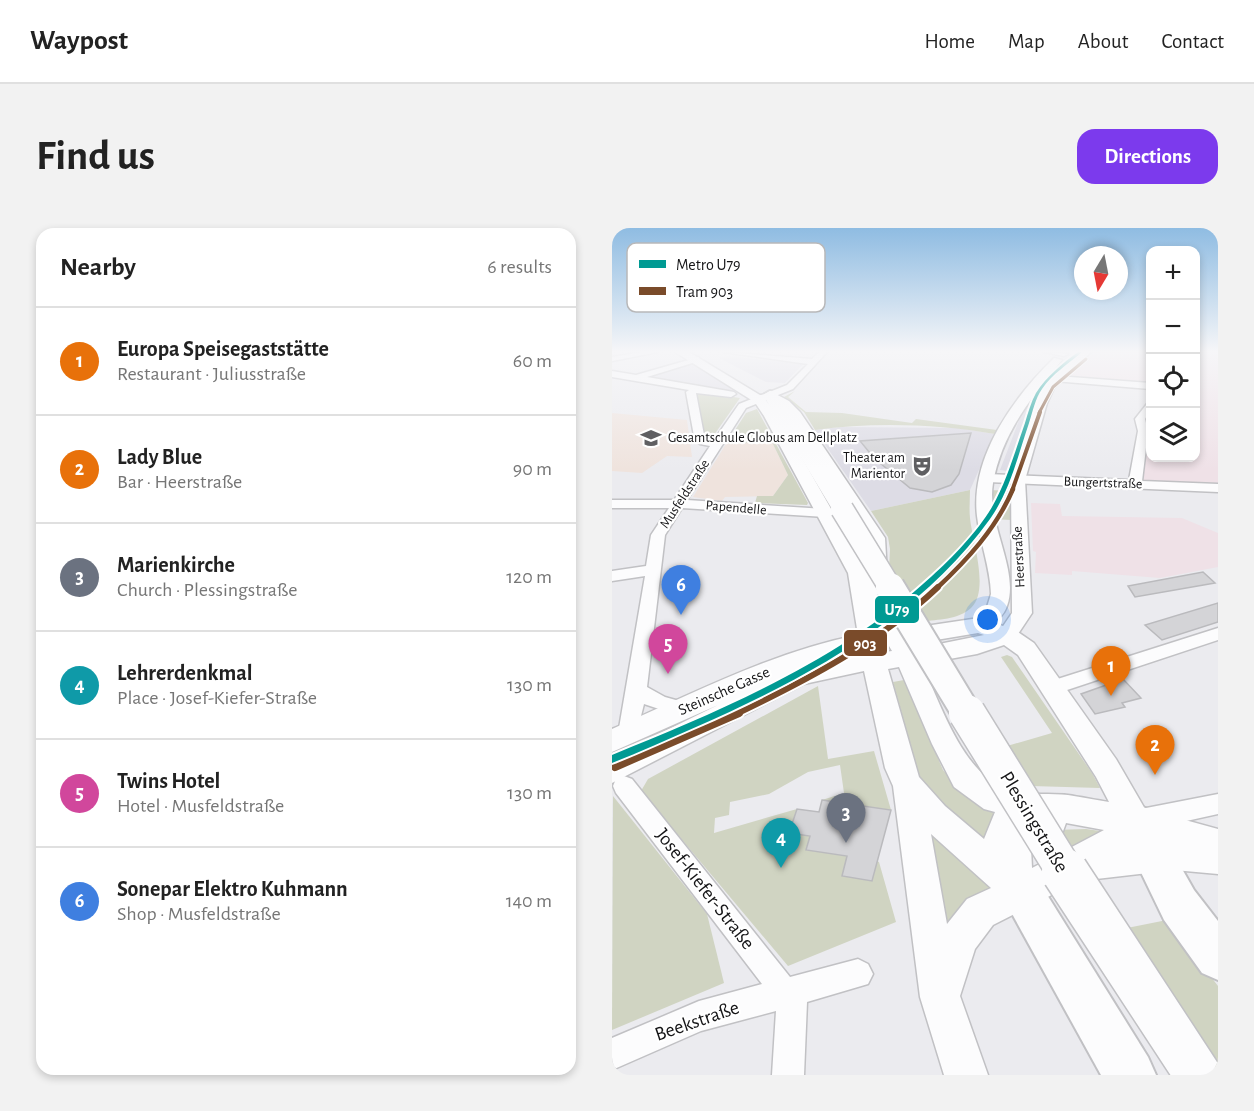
<!DOCTYPE html>
<html lang="en">
<head>
<meta charset="utf-8">
<style>
	:root { --surface:#fff; --page:#f2f2f2; --text:#222; --muted:#767676; --line:#e0e0e0; --accent:#7c3aed }
	body { margin:0; font-family:"Alegreya Sans",sans-serif; background:var(--page); color:var(--text) }
	.controls { position:absolute; right:18px; top:18px; display:grid; overflow:hidden; border-radius:12px; box-shadow:0 3px 9px #0003 }
	.controls button { width:54px; height:54px; display:grid; place-items:center; padding:0; border:0; border-bottom:2px solid var(--line); background:var(--surface); color:var(--text); font:30px sans-serif }
	.compass { position:absolute; left:462px; top:18px; width:54px; height:54px; border-radius:50%; background:var(--surface); box-shadow:0 3px 9px #0003; rotate:190deg }
	.you { position:absolute; left:376px; top:392px; width:21px; height:21px; margin:-15px; border:4px solid #fff; border-radius:50%; background:#1a73e8; box-shadow:0 0 0 9px #1a73e833 }
	.badge { display:grid; place-items:center; width:39px; height:39px; border-radius:50%; background:var(--accent); color:#fff; font-size:20px; font-weight:700 }
	.pin { position:absolute; translate:-50% -50px; filter:drop-shadow(0 2px 3px #0008) }
	.pin::after { content:''; position:absolute; top:32px; width:21px; height:18px; background:inherit; clip-path:polygon(0 0,100% 0,50% 100%) }
	.list { margin:0; padding:0; list-style:none }
	h2 { display:flex; justify-content:space-between; align-items:center; height:78px; margin:0; padding:0 24px; font-size:26px }
	h2 small { font-size:20px; font-weight:400; color:var(--muted) }
	.list li { display:grid; grid-template-columns:39px 1fr auto; gap:18px; align-items:center; box-sizing:border-box; height:108px; padding:0 24px; border-top:2px solid var(--line) }
	.list b { display:block; font-size:22px; white-space:nowrap }
	.list p { margin:0; font-size:20px; white-space:nowrap; color:var(--muted) }
	.list em { font-size:20px; font-style:normal; color:var(--muted) }
	.icon { flex:none; width:33px; height:33px; fill:none; stroke:currentColor; stroke-width:2; stroke-linecap:round; stroke-linejoin:round }
	.map { position:relative; flex:none; width:606px; height:847px; overflow:hidden; border-radius:18px }
	header { display:flex; align-items:center; gap:36px; box-sizing:border-box; height:84px; padding:0 30px; background:var(--surface); border-bottom:2px solid var(--line) }
	header strong { font-size:28px }
	nav { display:flex; gap:33px; margin-inline-start:auto; font-size:21px }
	.intro { display:flex; align-items:center; justify-content:space-between; box-sizing:border-box; height:144px; padding:0 36px }
	h1 { margin:0; font-size:42px }
	.button { padding:15px 27px; border-radius:18px; background:var(--accent); color:#fff; font-size:21px; font-weight:700 }
	main { display:flex; gap:36px; padding:0 36px }
	aside { flex:1; background:var(--surface); border-radius:18px; box-shadow:0 3px 9px #0003 }
	.map>svg:first-child { display:block }
	.built { fill:#dddce5 }
	.industrial { fill:#efe1e7 }
	.education { fill:#efe3dd }
	.green { fill:#d0d4c2 }
	.building { fill:#d4d4d7; stroke:#bababd; stroke-width:1.5 }
	.lines { fill:none; stroke-linecap:round; stroke-linejoin:round }
	.minor-casing { stroke:#c1c1c4; stroke-width:3 }
	.tertiary-casing { stroke:#c1c1c4; stroke-width:3 }
	.secondary-casing { stroke:#c1c1c4; stroke-width:3 }
	.primary-casing { stroke:#c1c1c4; stroke-width:3 }
	.trunk-casing { stroke:#c1c1c4; stroke-width:4 }
	.minor { fill:#fcfcfd; fill-rule:evenodd }
	.tertiary { fill:#fcfcfd; fill-rule:evenodd }
	.secondary { fill:#fcfcfd; fill-rule:evenodd }
	.primary { fill:#fcfcfd; fill-rule:evenodd }
	.trunk { fill:#fcfcfd; fill-rule:evenodd }
	.trunk-bridge-far3-casing { stroke:#c1c1c4; stroke-width:25; stroke-linecap:butt }
	.trunk-bridge-far2-casing { stroke:#c1c1c4; stroke-width:32; stroke-linecap:butt }
	.trunk-bridge-far1-casing { stroke:#c1c1c4; stroke-width:39; stroke-linecap:butt }
	.trunk-bridge-casing { stroke:#c1c1c4; stroke-width:49; stroke-linecap:butt }
	.trunk-bridge-far3 { stroke:#fcfcfd; stroke-width:22 }
	.trunk-bridge-far2 { stroke:#fcfcfd; stroke-width:28 }
	.trunk-bridge-far1 { stroke:#fcfcfd; stroke-width:36 }
	.trunk-bridge { stroke:#fcfcfd; stroke-width:46 }
	.tram-1-far4-casing { stroke:#fff; stroke-width:5 }
	.tram-1-far3-casing { stroke:#fff; stroke-width:7 }
	.tram-1-far2-casing { stroke:#fff; stroke-width:8 }
	.tram-1-far1-casing { stroke:#fff; stroke-width:10 }
	.tram-1-casing { stroke:#fff; stroke-width:12 }
	.tram-1-far4 { stroke:#7a4b2a; stroke-width:3 }
	.tram-1-far3 { stroke:#7a4b2a; stroke-width:4 }
	.tram-1-far2 { stroke:#7a4b2a; stroke-width:4.5 }
	.tram-1-far1 { stroke:#7a4b2a; stroke-width:6 }
	.tram-1 { stroke:#7a4b2a; stroke-width:8 }
	.metro-1-casing { stroke:#fff; stroke-width:4 }
	.metro-1 { fill:#009a93; fill-rule:evenodd }
	.labels { text-anchor:middle; dominant-baseline:central; stroke-width:4.5; stroke-linejoin:round; paint-order:stroke }
	.far-poi-label { font-size:14px; fill:#141416; stroke:#fff; text-anchor:start }
	.far-street-label { font-size:14px; fill:#141416; stroke:#fff }
	.street-label { font-size:16px; fill:#141416; stroke:#fff }
	.near-street-label { font-size:20px; fill:#141416; stroke:#fff }
	.key { fill:#fff; stroke:#b8b8b9; stroke-width:1.5 }
	.key-label { font-size:16px; fill:#141416 }
	.line-badge { stroke:#fff; stroke-width:2 }
	.badge-label { font-size:16px; text-anchor:middle; font-weight:bold; fill:#fff }
</style>
</head>
<body>
<header>
<strong>Waypost</strong>
<nav><a>Home</a><a>Map</a><a>About</a><a>Contact</a></nav>
</header>
<div class="intro"><h1>Find us</h1><a class="button">Directions</a></div>
<main>
<aside>
<h2>Nearby<small>6 results</small></h2>
<ul class="list">
<li><span class="badge" style="background:#e8710a">1</span><div><b>Europa Speisegaststätte</b><p>Restaurant · Juliusstraße</p></div><em>60 m</em></li>
<li><span class="badge" style="background:#e8710a">2</span><div><b>Lady Blue</b><p>Bar · Heerstraße</p></div><em>90 m</em></li>
<li><span class="badge" style="background:#6b7280">3</span><div><b>Marienkirche</b><p>Church · Plessingstraße</p></div><em>120 m</em></li>
<li><span class="badge" style="background:#0f9aa8">4</span><div><b>Lehrerdenkmal</b><p>Place · Josef-Kiefer-Straße</p></div><em>130 m</em></li>
<li><span class="badge" style="background:#d1479c">5</span><div><b>Twins Hotel</b><p>Hotel · Musfeldstraße</p></div><em>130 m</em></li>
<li><span class="badge" style="background:#3f7fe0">6</span><div><b>Sonepar Elektro Kuhmann</b><p>Shop · Musfeldstraße</p></div><em>140 m</em></li>
</ul>
</aside>
<div class="map">
<svg width="606" height="847" viewBox="0 0 606 847">
	<rect width="100%" height="100%" fill="#ebebef"/>
	<g class="built">
		<polygon points="463,124 470,124 433,159 402,244 388,242 414,174 446,135"/>
		<polygon points="115,128 191,136 173,155 154,154 107,130"/>
		<polygon points="79,135 100,148 125,163 119,164 34,149"/>
		<polygon points="228,199 346,200 383,206 358,262 259,283 203,202"/>
	</g>
	<g class="industrial">
		<polygon points="480,124 538,124 538,157 448,150"/>
		<polygon points="584,124 606,124 606,258 528,253 530,191 538,179 538,230 584,230"/>
		<polygon points="419,275 448,276 450,288 570,290 606,305 606,339 548,350 460,343 460,347 423,345 424,324 421,323"/>
	</g>
	<g class="education">
		<polygon points="0,185 75,192 80,229 55,228 30,245 0,243"/>
		<polygon points="160,214 176,247 161,268 113,269 110,273 81,269 114,216"/>
	</g>
	<g class="green">
		<path d="M183 163 176 169 194 184 230 185 300 195 304 191 385 202 383 206C325 196 261 194 203 202L192 184 172 169Z"/>
		<polygon points="88,164 128,170 102,207 92,205 84,165"/>
		<polygon points="145,181 196,275 195,277 143,275 145,268 161,268 176,247 160,214 114,216 134,185"/>
		<path d="M358 262C358 271 357 281 358 290 360 312 378 362 359 380 346 392 326 391 310 394L277 341 278 321 276 309 259 283Z"/>
		<polygon points="378,262 398,263 399,292 378,291"/>
		<polygon points="395,427 400,429 480,545 488,560 419,558 395,518 440,505 389,429"/>
		<polygon points="292,452 331,542 349,561 381,577 387,589 376,614 338,589 309,554 281,454"/>
		<polygon points="206,458 216,531 262,523 279,582 210,572 232,565 228,537 196,544 157,566 118,574 117,587 103,590 102,605 185,581 177,605 198,608 194,622 235,628 230,648 260,652 265,633 267,634 284,694 176,738 29,563 36,551"/>
		<polygon points="1,568 95,686 112,755 0,802"/>
		<polygon points="474,601 495,604 458,626 442,602"/>
		<polygon points="319,606 383,658 335,710"/>
		<polygon points="555,692 606,758 606,844 505,702"/>
	</g>
	<g class="building">
		<polygon points="359,205 347,246 339,257 320,264 298,260 262,230 248,213"/>
		<polygon points="591,344 603,355 523,369 516,358"/>
		<polygon points="606,375 606,394 550,412 533,397"/>
		<polygon points="511,451 529,470 510,475 513,479 483,486 469,466"/>
		<polygon points="210,572 279,582 260,653 230,648 235,628 194,622 198,608 177,605 185,581 207,584"/>
	</g>
	<g class="lines">
		<g class="minor-casing">
			<g id="minor">
				<polygon points="30,124 46,124 0,133 0,129"/>
				<polygon points="111,124 200,131 207,124 215,124 181,161 134,180 75,272 213,281 220,285 213,289 70,280 53,307 35,459 53,469 78,476 81,481 78,486 71,489 32,476 23,512 16,514 9,512 6,506 33,348 0,353 0,343 34,338 39,307 57,280 0,280 0,272 62,272 98,218 88,216 82,208 74,164 77,162 0,149 0,143 24,147 87,129 87,133 35,149 122,164 124,166 119,169 84,165 92,207 102,212 127,176 175,157 196,136"/>
				<polygon points="432,124 456,126 452,128"/>
				<polygon points="445,148 538,155 538,161 442,153"/>
				<polygon points="538,172 538,182 533,191 536,203 530,253 606,256 606,264 375,254 369,250 375,246 517,252 526,203 523,191"/>
				<polygon points="606,400 606,412 440,467 433,465 430,460 433,455"/>
				<polygon points="12,548 20,551 178,749 246,731 256,736 261,746 256,756 195,774 192,847 160,847 164,783 89,803 0,842 0,810 87,773 150,756 4,565 1,558 4,551"/>
				<polygon points="606,566 606,586 529,603 521,600 517,592 521,584 529,581"/>
			</g>
		</g>
		<g class="tertiary-casing">
			<g id="tertiary">
				<polygon points="470,124 479,124 442,160 435,175 413,252 420,385 402,412 388,412 385,407 400,385 399,252 423,175 432,159"/>
				<path d="M442 130 450 132C419 170 390 205 381 255 374 296 408 342 395 378 392 388 382 395 374 402H360L357 397 375 379 379 366C378 339 368 315 365 288 358 229 402 169 442 130Z"/>
			</g>
		</g>
		<g class="secondary-casing">
			<path id="secondary" d="M158 163 177 173 188 184 273 310 276 365 293 401 367 390 403 402 422 415 504 531 533 581 606 601V646L562 642 467 653 381 697 363 721 348 768 376 847H332L308 769 281 558 273 540 252 443 192 456 0 555V529L106 477 0 524V501C80 466 160 424 246 407L236 345 152 188 140 170 142 167H150L166 188 254 342 255 310 178 189 152 167ZM266 392 271 403H268ZM366 405 372 407 302 421 300 416ZM392 417 406 427 484 549 497 574C483 572 470 569 456 567 435 565 412 568 392 560 350 543 328 475 310 436L365 426ZM277 418 280 423 273 424 272 419ZM248 422 249 426 192 438ZM287 439 320 516 342 559 372 581 383 584 372 611 333 578 307 549 276 441ZM454 595 492 602 420 640 419 620 450 606ZM319 606 379 660 355 671 335 696ZM529 609 541 613 523 615Z"/>
		</g>
		<g class="primary-casing">
			<polygon id="primary" points="63,124 77,124 153,170 146,174 141,173"/>
		</g>
		<g class="trunk-casing">
			<g id="trunk">
				<polygon points="158,163 163,164 240,281 237,285 223,285 220,281 151,167"/>
				<polygon points="523,576 536,581 582,662 606,693 606,752 590,745 552,692 510,605 504,593 510,581"/>
				<polygon points="409,643 424,649 536,829 544,847 489,847 388,664 394,649"/>
			</g>
		</g>
		<use href="#minor" class="minor"/>
		<use href="#tertiary" class="tertiary"/>
		<use href="#secondary" class="secondary"/>
		<use href="#primary" class="primary"/>
		<use href="#trunk" class="trunk"/>
		<g class="trunk-bridge-far3-casing">
			<polyline id="trunk-bridge-far3" points="230,281 279,361"/>
		</g>
		<g class="trunk-bridge-far2-casing">
			<polyline id="trunk-bridge-far2" points="278,359 355,486"/>
		</g>
		<g class="trunk-bridge-far1-casing">
			<polyline id="trunk-bridge-far1" points="355,485 454,645"/>
		</g>
		<g class="trunk-bridge-casing">
			<polyline id="trunk-bridge" points="453,644 586,847"/>
		</g>
		<use href="#trunk-bridge-far3" class="trunk-bridge-far3"/>
		<use href="#trunk-bridge-far2" class="trunk-bridge-far2"/>
		<use href="#trunk-bridge-far1" class="trunk-bridge-far1"/>
		<use href="#trunk-bridge" class="trunk-bridge"/>
		<g class="tram-1-far4-casing">
			<polyline id="tram-1-far4" points="427,185 441,159 474,131"/>
		</g>
		<g class="tram-1-far3-casing">
			<polyline id="tram-1-far3" points="400,263 428,184"/>
		</g>
		<g class="tram-1-far2-casing">
			<path id="tram-1-far2" d="M324 361C355 332 384 301 401 261"/>
		</g>
		<g class="tram-1-far1-casing">
			<path id="tram-1-far1" d="M124 486C195 452 268 414 326 359"/>
		</g>
		<g class="tram-1-casing">
			<polyline id="tram-1" points="3,539 127,485"/>
		</g>
		<use href="#tram-1-far4" class="tram-1-far4"/>
		<use href="#tram-1-far3" class="tram-1-far3"/>
		<use href="#tram-1-far2" class="tram-1-far2"/>
		<use href="#tram-1-far1" class="tram-1-far1"/>
		<use href="#tram-1" class="tram-1"/>
		<g class="metro-1-casing">
			<path id="metro-1" d="M466 124H470C456 136 440 146 430 161 423 171 421 183 417 195 406 227 398 263 378 291 307 390 193 451 84 499 56 511 28 524 0 535V527C113 481 229 432 320 348 340 330 366 303 380 279 395 253 403 223 413 195 416 185 419 174 424 165 435 148 450 136 466 124Z"/>
		</g>
		<use href="#metro-1" class="metro-1"/>
	</g>
	<linearGradient id="sky" x2="0" y2="1"><stop stop-color="#8fbce2"/><stop offset="0.51" stop-color="#f6f6f8"/><stop offset="1" stop-color="#f6f6f8" stop-opacity="0"/></linearGradient>
	<rect width="606" height="242" fill="url(#sky)"/>
	<defs>
		<g id="school-bare" transform="scale(1.62)"><path d="M0-5L7-2L0 1L-7-2ZM-4 1L0 2.5L4 1V4Q0 6-4 4Z" fill="#5f5f62" stroke="#fff" stroke-width="2.5" paint-order="stroke"/></g>
		<g id="theatre-bare" transform="scale(1.62)"><path d="M-5-5.5Q0-4 5-5.5V0Q5 5 0 6Q-5 5-5 0ZM-3.3-2.5H-1v1.5H-3.3ZM1-2.5H3.3v1.5H1ZM-2.8 1Q0 5.5 2.8 1Z" fill="#5f5f62" stroke="#fff" stroke-width="2.5" paint-order="stroke"/></g>
	</defs>
	<g fill-rule="evenodd">
		<use href="#school-bare" x="39" y="210"/>
		<use href="#theatre-bare" x="310" y="238"/>
	</g>
	<g class="labels">
		<g class="far-poi-label">
			<text x="56" y="210">Gesamtschule Globus am Dellplatz</text>
			<text x="293" y="230" text-anchor="end">Theater am<tspan x="293" dy="16">Marientor</tspan></text>
		</g>
		<g class="far-street-label">
			<text transform="translate(491 255) rotate(2)">Bungertstraße</text>
			<text transform="translate(73 266) rotate(-57)">Musfeldstraße</text>
			<text transform="translate(124 280) rotate(5)">Papendelle</text>
			<text transform="translate(407 329) rotate(-93)">Heerstraße</text>
		</g>
		<g class="street-label">
			<text transform="translate(112 463) rotate(-24)">Steinsche Gasse</text>
		</g>
		<g class="near-street-label">
			<text transform="translate(422 594) rotate(59)">Plessingstraße</text>
			<text transform="translate(93 661) rotate(52)">Josef-Kiefer-Straße</text>
			<text transform="translate(85 793) rotate(-19)">Beekstraße</text>
		</g>
	</g>
	<rect x="15" y="15" width="198" height="69" rx="9" class="key"/>
	<rect x="27" y="32" width="27" height="8" fill="#009a93"/>
	<rect x="27" y="59" width="27" height="8" fill="#7a4b2a"/>
	<g class="key-label">
		<text x="64" y="42">Metro U79</text>
		<text x="64" y="69">Tram 903</text>
	</g>
	<g class="line-badge">
		<rect x="262" y="367" width="46" height="29" rx="6" fill="#009a93"/>
		<rect x="231" y="401" width="45" height="28" rx="6" fill="#7a4b2a"/>
	</g>
	<g class="badge-label">
		<text x="285" y="387">U79</text>
		<text x="253" y="421">903</text>
	</g>
</svg>
<div class="controls">
<button>+</button>
<button>−</button>
<button><svg class="icon" aria-label="locate" viewBox="0 0 24 24"><circle cx="12" cy="12" r="6"/><path d="M12 2v4M12 18v4M2 12h4M18 12h4"/></svg></button>
<button><svg class="icon" aria-label="layers" viewBox="0 0 24 24"><path d="M12 4l9 5-9 5-9-5zM3 14l9 5 9-5"/></svg></button>
</div>
<svg class="compass" viewBox="-18 -18 36 36"><path d="M0-13l5 13h-10z" fill="#e53935"/><path d="M0 13l5-13h-10z" fill="#767676"/></svg>
<div class="you"></div>
<div class="pin badge" style="left:499px;top:468px;background:#e8710a">1</div>
<div class="pin badge" style="left:543px;top:547px;background:#e8710a">2</div>
<div class="pin badge" style="left:234px;top:615px;background:#6b7280">3</div>
<div class="pin badge" style="left:169px;top:640px;background:#0f9aa8">4</div>
<div class="pin badge" style="left:56px;top:446px;background:#d1479c">5</div>
<div class="pin badge" style="left:69px;top:387px;background:#3f7fe0">6</div>
</div>
</main>
</body>
</html>
